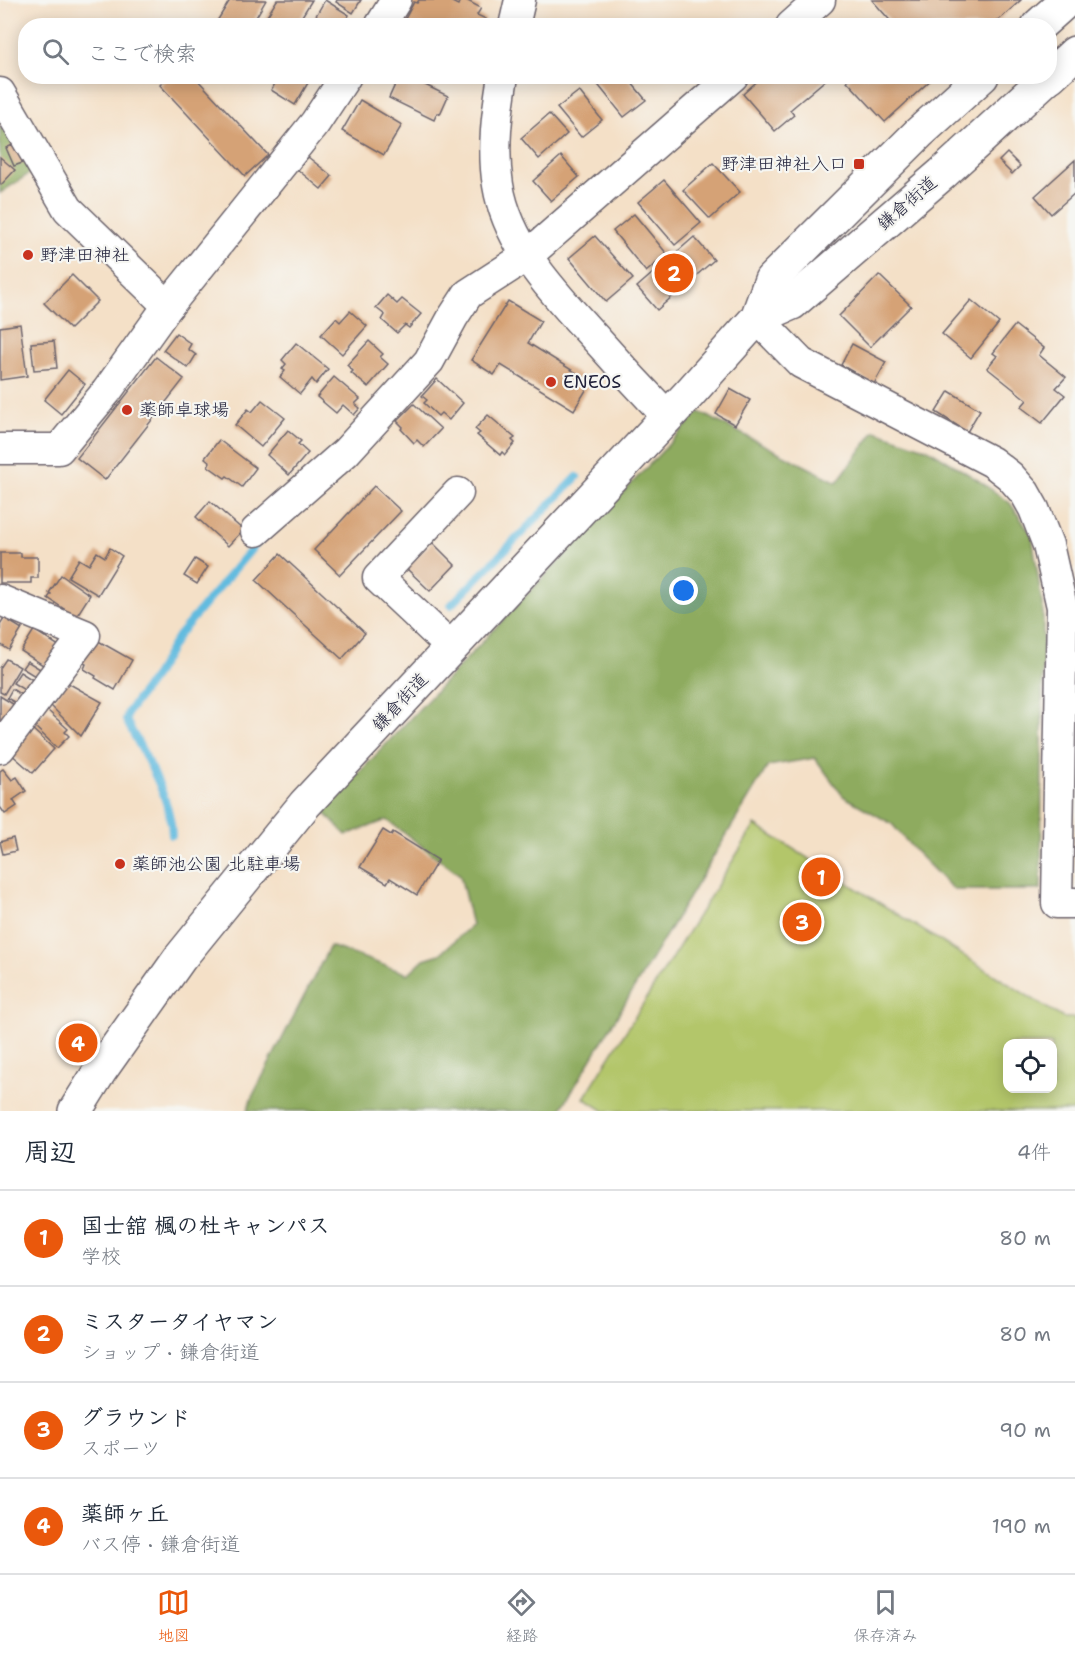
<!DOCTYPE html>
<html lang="ja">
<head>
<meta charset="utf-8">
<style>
	:root { --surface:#fff; --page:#f6f6f7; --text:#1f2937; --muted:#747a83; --line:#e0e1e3; --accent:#ea580c }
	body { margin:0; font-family:"Shantell Sans","Klee One",sans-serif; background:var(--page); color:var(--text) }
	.controls { position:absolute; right:18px; bottom:18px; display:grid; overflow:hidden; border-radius:12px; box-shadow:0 3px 15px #0003 }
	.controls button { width:54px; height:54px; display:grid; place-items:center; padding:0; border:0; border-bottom:2px solid var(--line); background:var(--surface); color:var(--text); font:30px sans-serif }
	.you { position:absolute; left:684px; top:591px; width:21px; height:21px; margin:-15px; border:4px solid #fff; border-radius:50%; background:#1a73e8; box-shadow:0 0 0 9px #1a73e833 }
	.badge { display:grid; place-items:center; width:39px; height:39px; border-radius:50%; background:var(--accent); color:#fff; font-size:20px; font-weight:700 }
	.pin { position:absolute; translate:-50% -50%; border:3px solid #fff; box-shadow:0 2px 6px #0006 }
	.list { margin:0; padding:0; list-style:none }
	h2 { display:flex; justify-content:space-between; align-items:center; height:78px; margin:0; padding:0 24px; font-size:26px }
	h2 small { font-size:20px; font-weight:400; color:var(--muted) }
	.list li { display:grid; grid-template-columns:39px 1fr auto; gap:18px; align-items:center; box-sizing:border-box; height:96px; padding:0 24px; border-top:2px solid var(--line) }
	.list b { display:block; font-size:22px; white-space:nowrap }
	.list p { margin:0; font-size:20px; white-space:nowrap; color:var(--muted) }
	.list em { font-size:20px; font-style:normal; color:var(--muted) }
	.icon { flex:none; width:33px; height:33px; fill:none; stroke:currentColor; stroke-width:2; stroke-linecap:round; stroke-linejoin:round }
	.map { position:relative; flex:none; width:1075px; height:1111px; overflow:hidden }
	.search { position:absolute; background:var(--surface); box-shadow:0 3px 15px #0003; left:18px; right:18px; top:18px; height:66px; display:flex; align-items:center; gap:15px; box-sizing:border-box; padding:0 21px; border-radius:24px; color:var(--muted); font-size:22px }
	.sheet { height:462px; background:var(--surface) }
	nav { display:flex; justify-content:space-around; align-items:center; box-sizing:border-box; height:84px; border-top:2px solid var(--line); background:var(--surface); font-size:16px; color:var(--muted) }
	nav a { display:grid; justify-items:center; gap:3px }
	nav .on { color:var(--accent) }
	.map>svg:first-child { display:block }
	.green { fill:#b3c66a; stroke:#6a7452; stroke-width:1.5; fill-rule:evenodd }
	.forest { fill:#8eab5e; stroke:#58664c; stroke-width:1.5 }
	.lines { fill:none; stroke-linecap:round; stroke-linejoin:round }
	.stream { stroke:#62bbdf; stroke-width:8 }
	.building { fill:#d5a276 }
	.minor-casing { stroke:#6c646c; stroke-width:33 }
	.major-casing { stroke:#6c646c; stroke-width:36 }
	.minor { stroke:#fff; stroke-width:30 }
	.major { stroke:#fff; stroke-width:33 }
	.poi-dot { fill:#c8321e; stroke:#f6f6f2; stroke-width:2 }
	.labels { text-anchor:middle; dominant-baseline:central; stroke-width:4.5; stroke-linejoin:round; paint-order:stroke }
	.poi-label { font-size:18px; fill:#22223b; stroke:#f6f6f2; text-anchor:start }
	.street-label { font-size:18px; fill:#22223b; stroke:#f6f6f2 }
</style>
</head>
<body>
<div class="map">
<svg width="1075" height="1111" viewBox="0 0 1075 1111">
	<rect width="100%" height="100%" fill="#f6f6f2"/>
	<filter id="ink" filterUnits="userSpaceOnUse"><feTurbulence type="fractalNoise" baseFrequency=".0167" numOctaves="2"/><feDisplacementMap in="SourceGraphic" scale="12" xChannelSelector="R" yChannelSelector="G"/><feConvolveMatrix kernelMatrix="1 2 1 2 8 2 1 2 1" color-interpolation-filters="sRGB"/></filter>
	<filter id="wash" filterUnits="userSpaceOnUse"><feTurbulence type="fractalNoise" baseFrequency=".008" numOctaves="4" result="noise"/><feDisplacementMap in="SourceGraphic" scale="24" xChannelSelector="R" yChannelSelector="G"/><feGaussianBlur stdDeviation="1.35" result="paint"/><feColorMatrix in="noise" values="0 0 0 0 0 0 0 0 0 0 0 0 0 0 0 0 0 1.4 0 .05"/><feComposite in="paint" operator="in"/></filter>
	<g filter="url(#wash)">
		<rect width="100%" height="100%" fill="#f4e0c7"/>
		<path class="green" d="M755 825 1063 1018H1075V1111H604L584 1098ZM1008 1044H1052V1088H1008Z"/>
		<g class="forest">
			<polygon points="0,126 36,169 0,193"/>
			<polygon points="699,412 837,482 875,431 928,449 978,480 1010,503 1032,535 1043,611 1041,890 954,890 915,851 892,824 843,796 815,758 768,766 560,1111 247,1111 252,1097 330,946 408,974 424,959 440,954 472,925 460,875 387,820 346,835 323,811"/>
		</g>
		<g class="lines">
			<g class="stream">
				<polyline points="451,605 577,477"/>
				<path d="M172 835C171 796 144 755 126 720L128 712 156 674 178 636 261 538"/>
			</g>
		</g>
		<g id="blocks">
			<g class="building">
				<polygon points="230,0 266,0 251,26 214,26"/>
				<polygon points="277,0 312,0 296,26 261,26"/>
				<polygon points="325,0 349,15 343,26 310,26"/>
				<polygon points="337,0 361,0 353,13 336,2"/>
				<polygon points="419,0 448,0 458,5 460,0 466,0 481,8 477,15 486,19 482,26 408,26 403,23 414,2 417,3"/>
				<polygon points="872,0 1021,0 992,26 895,26"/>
				<polygon points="169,76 194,76 268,155 245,176 160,85"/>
				<polygon points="280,76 312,76 295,105 271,90"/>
				<polygon points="399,76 421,76 419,82 448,96 440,114 437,113 434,120 389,98"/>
				<polygon points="591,76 626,76 646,100 624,117"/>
				<polygon points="763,76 830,76 790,110 794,115 775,131 743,94"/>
				<polygon points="852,76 935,76 885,122 847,81"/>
				<polygon points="579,91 602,120 581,137 557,108"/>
				<polygon points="360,100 402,125 384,155 342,131"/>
				<polygon points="549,114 567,134 539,159 521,138"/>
				<polygon points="17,143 25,162 14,166 6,148"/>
				<polygon points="1007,153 1020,166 1012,174 999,161"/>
				<polygon points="561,156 579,177 551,201 533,181"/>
				<polygon points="0,157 15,170 1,185 0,184"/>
				<polygon points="308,157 332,176 321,189 298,170"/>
				<polygon points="1075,160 1075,193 1051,214 1035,196"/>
				<polygon points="713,163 740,192 710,219 683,190"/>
				<polygon points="664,180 701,223 675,245 638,202"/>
				<polygon points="634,214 667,254 646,272 613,231"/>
				<polygon points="595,236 633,279 606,302 569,258"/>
				<polygon points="694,237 714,260 657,310 637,287"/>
				<polygon points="72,275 98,301 70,329 44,303"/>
				<polygon points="879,275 911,306 870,347 839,316"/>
				<polygon points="387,295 397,304 402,299 421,314 409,328 405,325 397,333 382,320 385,315 376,308"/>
				<polygon points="971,300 999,323 971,358 942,334"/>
				<polygon points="508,301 541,321 528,343 591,382 574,410 501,365 494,375 471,360"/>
				<polygon points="350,311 367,326 342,354 321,335 336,318 340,322"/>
				<polygon points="20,324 27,376 0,380 0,327"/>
				<polygon points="1015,325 1044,348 1039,355 1066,377 1056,388 1065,395 1042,423 1021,407 1027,400 987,368 997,356 993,353"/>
				<polygon points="176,333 191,344 188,349 196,355 188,368 163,350"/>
				<polygon points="54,341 57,368 34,370 31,343"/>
				<polygon points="369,341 383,354 380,357 388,364 368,387 351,373 353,371 347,365"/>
				<polygon points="296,343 328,369 316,384 312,379 300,394 280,377 285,371 282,369 286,364 282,360"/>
				<polygon points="852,344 886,362 874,384 841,365"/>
				<polygon points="156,357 184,379 105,480 77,458"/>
				<polygon points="68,370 85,384 61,414 44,400"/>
				<polygon points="334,377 360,399 355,404 360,408 354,415 343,405 336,413 317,397"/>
				<polygon points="437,379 463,403 449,420 441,413 438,416 424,403 427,400 422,396"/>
				<polygon points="730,389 750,400 735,425 716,414"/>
				<polygon points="949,391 980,410 967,432 936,412"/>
				<polygon points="262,400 285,418 261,447 235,425 248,409 252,412"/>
				<polygon points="414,404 441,429 424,447 417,440 414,443 401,429 403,427 397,421"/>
				<polygon points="488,415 515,438 512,440 515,443 505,455 502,452 500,455 477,435 480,433 475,429"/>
				<polygon points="288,430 301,441 298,444 308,453 289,475 267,455"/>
				<polygon points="219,440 256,468 242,487 227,476 225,478 208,466 210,462 205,458"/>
				<polygon points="374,486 401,511 340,575 314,550"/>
				<polygon points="210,501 243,530 228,546 196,517"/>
				<polygon points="432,542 455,565 430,591 406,568"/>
				<polygon points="110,548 122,556 98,595 68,577 79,559 89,565 97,552 105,557"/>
				<polygon points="0,553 21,553 21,557 38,557 38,578 31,578 31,583 0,583"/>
				<polygon points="280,554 365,633 342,659 256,580"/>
				<polygon points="195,559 208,567 197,584 184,576"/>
				<polygon points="61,575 90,595 76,617 48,598 51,594 49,593"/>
				<polygon points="4,618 22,629 9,650 0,644 0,624"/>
				<polygon points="34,630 59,646 46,667 21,651"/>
				<polygon points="93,638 132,660 115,690 95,678 96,676 84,669 86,664 80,661"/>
				<polygon points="6,659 20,667 4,694 0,692 0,668"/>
				<polygon points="27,661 45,672 40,679 22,668"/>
				<polygon points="20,672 36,682 29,693 13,683"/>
				<polygon points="66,682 102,702 81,736 51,706"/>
				<polygon points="12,689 26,698 21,706 7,698"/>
				<polygon points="0,696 16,706 0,727"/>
				<polygon points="47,710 68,729 65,732 69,736 57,748 33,725"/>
				<polygon points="31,728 54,749 33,773 10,753"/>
				<polygon points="3,769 12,780 17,777 26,791 13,800 17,806 5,814 0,807 0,771"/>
				<polygon points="383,830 391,835 393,832 438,860 417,895 390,878 387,883 360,867"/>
				<polygon points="13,838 16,851 3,854 0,842"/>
			</g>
		</g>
	</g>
	<g filter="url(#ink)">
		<use href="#blocks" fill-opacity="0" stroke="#6c646c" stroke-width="1.5"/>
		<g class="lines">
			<g class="minor-casing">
				<g id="minor">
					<polyline points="380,26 396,0"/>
					<polyline points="514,26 520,0"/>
					<polyline points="791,26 820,0"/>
					<path d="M503 76C497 112 492 149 498 185 508 247 557 296 597 340 620 366 644 392 668 417"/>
					<polyline points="0,93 68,209 168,306"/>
					<polyline points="757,318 801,363 992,462 1010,476 1025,493 1034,509 1048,545 1062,607 1057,903 1075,903"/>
					<polyline points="0,449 59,449 107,391 168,306 315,123 346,76"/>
					<polyline points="256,531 346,452 429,361 453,317 468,294 527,256 733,76"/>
					<polyline points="0,600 85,635 0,748"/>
					<polyline points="451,647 378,578 458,493"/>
				</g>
			</g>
			<g class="major-casing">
				<g id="major">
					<polyline points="1038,26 1067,0"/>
					<polyline points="1050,76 1075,53"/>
					<polyline points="757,318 792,303 942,174 1049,76"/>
					<polyline points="75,1111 100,1071 180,958 305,804 688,395 757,318 771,280 919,133 982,76"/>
				</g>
			</g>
			<use href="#minor" class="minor"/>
			<use href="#major" class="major"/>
		</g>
	</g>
	<g class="poi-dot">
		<rect x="853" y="158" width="12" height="12" rx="3"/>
		<circle cx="28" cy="255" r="6"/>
		<circle cx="551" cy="382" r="6"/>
		<circle cx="127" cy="410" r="6"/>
		<circle cx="120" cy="864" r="6"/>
	</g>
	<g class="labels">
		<g class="poi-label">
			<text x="847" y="164" text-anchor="end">野津田神社入口</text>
			<text x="40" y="255">野津田神社</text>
			<text x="563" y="382">ENEOS</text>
			<text x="139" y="410">薬師卓球場</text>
			<text x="132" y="864">薬師池公園 北駐車場</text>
		</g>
		<g class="street-label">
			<text transform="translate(907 203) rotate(-41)">鎌倉街道</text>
			<text transform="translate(400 702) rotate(-47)">鎌倉街道</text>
		</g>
	</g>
</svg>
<div class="controls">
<button><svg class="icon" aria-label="locate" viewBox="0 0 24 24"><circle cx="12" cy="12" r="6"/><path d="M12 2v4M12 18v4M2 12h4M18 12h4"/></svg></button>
</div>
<div class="you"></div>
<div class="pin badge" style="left:821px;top:877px">1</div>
<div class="pin badge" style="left:674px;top:273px">2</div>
<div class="pin badge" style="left:802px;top:922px">3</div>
<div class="pin badge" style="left:78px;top:1043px">4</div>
<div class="search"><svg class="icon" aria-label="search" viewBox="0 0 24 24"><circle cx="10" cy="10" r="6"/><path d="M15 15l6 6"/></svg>ここで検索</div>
</div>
<section class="sheet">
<h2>周辺<small>4件</small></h2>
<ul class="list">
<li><span class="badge">1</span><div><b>国士舘 楓の杜キャンパス</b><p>学校</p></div><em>80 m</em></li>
<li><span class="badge">2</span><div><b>ミスタータイヤマン</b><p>ショップ · 鎌倉街道</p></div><em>80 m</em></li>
<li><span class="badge">3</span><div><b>グラウンド</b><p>スポーツ</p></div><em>90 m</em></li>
<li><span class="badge">4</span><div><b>薬師ヶ丘</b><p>バス停 · 鎌倉街道</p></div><em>190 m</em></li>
</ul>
</section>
<nav>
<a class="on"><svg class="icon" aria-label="map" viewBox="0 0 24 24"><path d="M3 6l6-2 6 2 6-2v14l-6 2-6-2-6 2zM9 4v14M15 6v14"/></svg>地図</a>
<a><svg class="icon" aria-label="directions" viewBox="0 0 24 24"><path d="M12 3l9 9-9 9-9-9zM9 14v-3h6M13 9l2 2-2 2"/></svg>経路</a>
<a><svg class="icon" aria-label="saved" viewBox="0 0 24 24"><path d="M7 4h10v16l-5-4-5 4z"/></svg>保存済み</a>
</nav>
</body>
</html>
